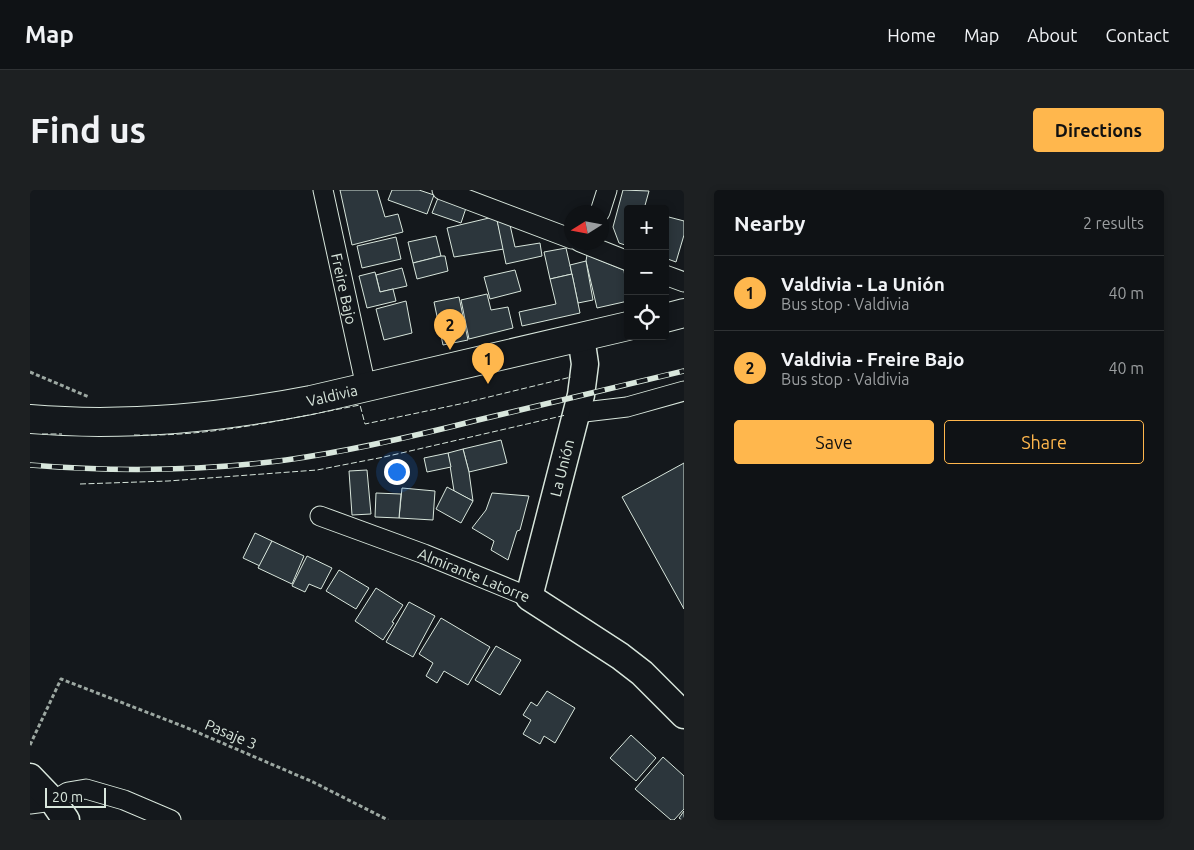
<!DOCTYPE html>
<html lang="en">
<head>
<meta charset="utf-8">
<style>
	:root { --surface:#0f1215; --page:#1d2022; --text:#f1f3f6; --muted:#9b9ea0; --line:#2f3234; --accent:#ffb74d }
	body { margin:0; font-family:Ubuntu,sans-serif; background:var(--page); color:var(--text) }
	.controls { position:absolute; right:15px; top:15px; display:grid; overflow:hidden; border-radius:5px; box-shadow:0 2px 8px #0003 }
	.controls button { width:45px; height:45px; display:grid; place-items:center; padding:0; border:0; border-bottom:1px solid var(--line); background:var(--surface); color:var(--text); font:25px sans-serif }
	.compass { position:absolute; left:534px; top:15px; width:45px; height:45px; border-radius:50%; background:var(--surface); box-shadow:0 2px 8px #0003; rotate:259deg }
	.scale { position:absolute; left:15px; bottom:12px; width:61px; box-sizing:border-box; padding-left:5px; border:2px solid #d8e6dc; border-top:0; font-size:14px; line-height:18px; white-space:nowrap; color:#d8e6dc; -webkit-text-stroke:4px #14181c; paint-order:stroke }
	.you { position:absolute; left:366px; top:281px; width:18px; height:18px; margin:-12px; border:4px solid #fff; border-radius:50%; background:#1a73e8; box-shadow:0 0 0 8px #1a73e833 }
	.badge { display:grid; place-items:center; width:32px; height:32px; border-radius:50%; background:var(--accent); color:#111; font-size:16px; font-weight:700 }
	.pin { position:absolute; translate:-50% -41px; filter:drop-shadow(0 1px 2px #0008) }
	.pin::after { content:''; position:absolute; top:26px; width:18px; height:15px; background:inherit; clip-path:polygon(0 0,100% 0,50% 100%) }
	.list { margin:0; padding:0; list-style:none }
	h2 { display:flex; justify-content:space-between; align-items:center; height:65px; margin:0; padding:0 20px; font-size:21px }
	h2 small { font-size:16px; font-weight:400; color:var(--muted) }
	.list li { display:grid; grid-template-columns:32px 1fr auto; gap:15px; align-items:center; box-sizing:border-box; height:75px; padding:0 20px; border-top:1px solid var(--line) }
	.list b { display:block; font-size:19px; white-space:nowrap }
	.list p { margin:0; font-size:16px; white-space:nowrap; color:var(--muted) }
	.list em { font-size:16px; font-style:normal; color:var(--muted) }
	.actions { display:flex; gap:10px; padding:15px 20px }
	.actions a { flex:1; padding:11px 0; border:1px solid var(--accent); border-radius:5px; text-align:center; font-size:18px; color:var(--accent) }
	.actions .main { background:var(--accent); color:#111 }
	.icon { flex:none; width:28px; height:28px; fill:none; stroke:currentColor; stroke-width:2; stroke-linecap:round; stroke-linejoin:round }
	.map { position:relative; flex:none; width:654px; height:630px; overflow:hidden; border-radius:5px }
	header { display:flex; align-items:center; gap:30px; box-sizing:border-box; height:70px; padding:0 25px; background:var(--surface); border-bottom:1px solid var(--line) }
	header strong { font-size:24px }
	nav { display:flex; gap:28px; margin-inline-start:auto; font-size:18px }
	.intro { display:flex; align-items:center; justify-content:space-between; box-sizing:border-box; height:120px; padding:0 30px }
	h1 { margin:0; font-size:35px }
	.button { padding:12px 22px; border-radius:5px; background:var(--accent); color:#111; font-size:18px; font-weight:700 }
	main { display:flex; gap:30px; padding:0 30px }
	aside { flex:1; background:var(--surface); border-radius:5px; box-shadow:0 2px 8px #0003 }
	.map>svg:first-child { display:block }
	.building { fill:#2c363c; stroke:#d8e6dc }
	.lines { fill:none; stroke-linecap:round; stroke-linejoin:round }
	.minor-casing { stroke:#d8e6dc; stroke-width:21 }
	.secondary-casing { stroke:#d8e6dc; stroke-width:29 }
	.primary-casing { stroke:#d8e6dc; stroke-width:30 }
	.path { stroke:#9da8a2; stroke-width:3; stroke-dasharray:4 2.5; stroke-linecap:butt }
	.minor { stroke:#14181c; stroke-width:19 }
	.secondary { stroke:#14181c; stroke-width:26 }
	.primary { stroke:#14181c; stroke-width:28 }
	.rail-casing { stroke:#d8e6dc; stroke-width:5.5 }
	.rail { stroke:#14181c; stroke-width:4; stroke-dasharray:11; stroke-linecap:butt }
	.fence { stroke:#d8e6dc; stroke-width:1; stroke-dasharray:6 2.5; stroke-linecap:butt }
	.labels { text-anchor:middle; dominant-baseline:central; stroke-width:4; stroke-linejoin:round; paint-order:stroke }
	.street-label { font-size:15px; fill:#d8e6dc; stroke:#14181c }
</style>
</head>
<body>
<header>
<strong>Map</strong>
<nav><a>Home</a><a>Map</a><a>About</a><a>Contact</a></nav>
</header>
<div class="intro"><h1>Find us</h1><a class="button">Directions</a></div>
<main>
<div class="map">
<svg width="654" height="630" viewBox="0 0 654 630">
	<rect width="100%" height="100%" fill="#14181c"/>
	<g class="building">
		<polygon points="310,0 347,0 355,27 368,24 373,42 322,55"/>
		<polygon points="362,0 389,0 404,5 397,24 358,10"/>
		<polygon points="593,0 619,1 614,19 598,19 598,56 589,53 583,37"/>
		<polygon points="408,8 436,18 431,33 402,23"/>
		<polygon points="635,26 654,31 654,45 646,72 635,68"/>
		<polygon points="459,28 467,30 474,59 424,67 417,38"/>
		<polygon points="467,30 480,35 485,57 510,53 512,66 476,74"/>
		<polygon points="406,46 411,66 383,73 378,52"/>
		<polygon points="366,47 371,69 332,78 327,56"/>
		<polygon points="536,58 542,84 520,89 514,62"/>
		<polygon points="557,65 594,80 598,111 567,118 556,71"/>
		<polygon points="411,66 415,66 418,81 387,89 383,73"/>
		<polygon points="556,71 563,110 548,113 540,75"/>
		<polygon points="372,78 377,96 350,102 346,85"/>
		<polygon points="485,80 491,101 460,109 454,87"/>
		<polygon points="345,82 350,102 363,99 366,111 337,118 329,86"/>
		<polygon points="542,84 550,123 492,136 489,122 526,114 520,89"/>
		<polygon points="457,104 461,120 478,117 483,138 439,149 431,110"/>
		<polygon points="429,107 438,150 413,155 404,112"/>
		<polygon points="376,111 382,143 354,150 346,119"/>
		<polygon points="471,250 477,273 439,282 433,259"/>
		<polygon points="433,259 439,282 443,311 424,301 418,263"/>
		<polygon points="418,263 421,277 397,282 394,268"/>
		<polygon points="654,273 654,419 592,307"/>
		<polygon points="337,280 341,324 322,325 319,281"/>
		<polygon points="417,297 443,311 431,333 406,319"/>
		<polygon points="372,298 405,301 403,330 369,328"/>
		<polygon points="346,303 371,304 369,328 345,327"/>
		<polygon points="462,303 499,306 490,340 487,341 478,370 461,360 464,351 442,338 456,320"/>
		<polygon points="225,343 242,351 230,376 213,368"/>
		<polygon points="242,351 274,366 262,394 228,378"/>
		<polygon points="277,366 302,378 291,399 279,394 275,402 262,396"/>
		<polygon points="309,380 339,398 326,419 296,401"/>
		<polygon points="346,398 373,415 362,432 364,433 353,450 325,431"/>
		<polygon points="379,412 405,426 383,467 356,452"/>
		<polygon points="411,428 460,457 438,495 414,481 407,493 396,486 403,473 389,464"/>
		<polygon points="466,456 491,470 470,505 445,490"/>
		<polygon points="517,501 545,518 525,553 514,546 510,554 493,544 501,530 493,525 501,512 507,516"/>
		<polygon points="601,545 626,568 606,591 580,568"/>
		<polygon points="633,567 654,586 654,619 644,630 641,630 605,599"/>
		<polygon points="654,621 654,630 652,630 649,628"/>
	</g>
	<g class="lines">
		<g class="minor-casing">
			<g id="minor">
				<path id="s1" d="M293 0 336 197"/>
				<polyline points="412,0 542,49"/>
				<polyline points="570,22 577,0"/>
				<polyline points="550,52 598,71"/>
				<polyline points="635,85 654,92"/>
				<polyline points="546,223 597,217 654,201"/>
				<path id="s2" d="M290 326 394 364 499 407"/>
				<polyline points="0,614 23,611 38,602 56,599 94,610 141,630"/>
			</g>
		</g>
		<g class="secondary-casing">
			<g id="secondary">
				<polyline points="551,147 555,174 551,205 499,407 590,466 612,483 654,525"/>
				<polyline points="0,587 23,611 36,630"/>
			</g>
		</g>
		<g class="primary-casing">
			<g id="primary">
				<polyline points="635,128 654,123"/>
				<path id="s3" d="M0 229C94 237 188 228 281 210L598 136"/>
			</g>
		</g>
		<g class="path">
			<polyline points="0,182 59,207"/>
			<polyline points="0,555 31,489 155,537 283,592 358,630"/>
		</g>
		<use href="#minor" class="minor"/>
		<use href="#secondary" class="secondary"/>
		<use href="#primary" class="primary"/>
		<g class="rail-casing">
			<path id="rail" d="M0 275C85 282 172 281 256 270 321 261 385 246 448 230 517 214 585 197 654 181"/>
		</g>
		<use href="#rail" class="rail"/>
		<g class="fence">
			<polyline points="12,244 32,244"/>
			<path d="M104 245C181 247 256 229 330 215L335 234 430 214 541 187"/>
			<polyline points="50,294 138,291 287,280 354,267 536,225"/>
		</g>
	</g>
	<g class="labels">
		<g class="street-label">
			<text stroke="none"><textPath href="#s1" startOffset="101">Freire Bajo</textPath></text>
			<text stroke="none"><textPath href="#s3" startOffset="304">Valdivia</textPath></text>
			<text transform="translate(532 278) rotate(-76)">La Unión</text>
			<text stroke="none"><textPath href="#s2" startOffset="165">Almirante Latorre</textPath></text>
			<text transform="translate(201 544) rotate(23)">Pasaje 3</text>
		</g>
	</g>
</svg>
<div class="controls">
<button>+</button>
<button>−</button>
<button><svg class="icon" aria-label="locate" viewBox="0 0 24 24"><circle cx="12" cy="12" r="6"/><path d="M12 2v4M12 18v4M2 12h4M18 12h4"/></svg></button>
</div>
<svg class="compass" viewBox="-18 -18 36 36"><path d="M0-13l5 13h-10z" fill="#e53935"/><path d="M0 13l5-13h-10z" fill="#9b9ea0"/></svg>
<div class="scale">20 m</div>
<div class="you"></div>
<div class="pin badge" style="left:458px;top:194px">1</div>
<div class="pin badge" style="left:420px;top:160px">2</div>
</div>
<aside>
<h2>Nearby<small>2 results</small></h2>
<ul class="list">
<li><span class="badge">1</span><div><b>Valdivia - La Unión</b><p>Bus stop · Valdivia</p></div><em>40 m</em></li>
<li><span class="badge">2</span><div><b>Valdivia - Freire Bajo</b><p>Bus stop · Valdivia</p></div><em>40 m</em></li>
</ul>
<div class="actions"><a class="main">Save</a><a>Share</a></div>
</aside>
</main>
</body>
</html>
